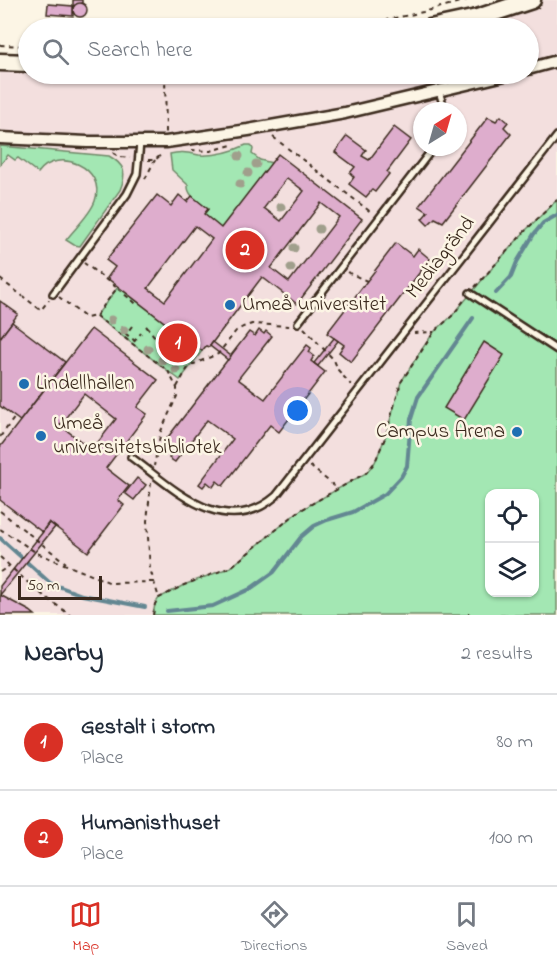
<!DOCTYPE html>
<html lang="en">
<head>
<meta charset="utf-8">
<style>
	:root { --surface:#fff; --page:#f6f6f7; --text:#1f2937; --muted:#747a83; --line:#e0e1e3; --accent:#d93025 }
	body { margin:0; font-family:"Indie Flower",sans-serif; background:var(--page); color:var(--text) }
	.controls { position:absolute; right:18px; bottom:18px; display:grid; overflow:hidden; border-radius:12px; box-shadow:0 2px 4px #0004 }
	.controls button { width:54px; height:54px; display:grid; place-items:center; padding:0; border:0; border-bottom:2px solid var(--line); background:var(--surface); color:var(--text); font:30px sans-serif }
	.compass { position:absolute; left:413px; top:102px; width:54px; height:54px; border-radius:50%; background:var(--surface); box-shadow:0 2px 4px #0004; rotate:37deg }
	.scale { position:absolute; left:18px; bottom:15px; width:84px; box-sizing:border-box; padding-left:6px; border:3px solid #3b2a1e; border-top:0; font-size:16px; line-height:21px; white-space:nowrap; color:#3b2a1e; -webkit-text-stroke:4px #fcf5e5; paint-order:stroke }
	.you { position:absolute; left:298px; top:411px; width:21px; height:21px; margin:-15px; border:4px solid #fff; border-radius:50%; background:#1a73e8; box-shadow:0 0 0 9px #1a73e833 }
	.badge { display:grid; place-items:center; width:39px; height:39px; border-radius:50%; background:var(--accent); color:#fff; font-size:20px; font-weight:700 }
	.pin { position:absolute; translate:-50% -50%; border:3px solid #fff; box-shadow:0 2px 6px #0006 }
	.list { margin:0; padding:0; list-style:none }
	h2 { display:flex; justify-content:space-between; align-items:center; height:78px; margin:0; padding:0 24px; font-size:26px }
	h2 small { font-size:20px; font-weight:400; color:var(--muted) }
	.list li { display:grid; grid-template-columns:39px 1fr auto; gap:18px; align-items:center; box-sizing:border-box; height:96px; padding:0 24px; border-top:2px solid var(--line) }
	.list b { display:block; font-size:22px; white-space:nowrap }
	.list p { margin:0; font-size:20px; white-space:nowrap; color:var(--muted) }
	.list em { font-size:20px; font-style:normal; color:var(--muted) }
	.icon { flex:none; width:33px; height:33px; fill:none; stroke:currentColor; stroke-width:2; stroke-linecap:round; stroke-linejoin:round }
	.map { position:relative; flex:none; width:557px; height:615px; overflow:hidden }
	.search { position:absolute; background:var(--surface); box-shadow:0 2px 4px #0004; left:18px; right:18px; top:18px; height:66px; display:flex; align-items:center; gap:15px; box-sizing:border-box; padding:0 21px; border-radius:33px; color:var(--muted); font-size:22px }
	.sheet { height:270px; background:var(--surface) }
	nav { display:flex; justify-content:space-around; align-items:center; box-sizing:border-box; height:84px; border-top:2px solid var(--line); background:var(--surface); font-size:16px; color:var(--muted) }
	nav a { display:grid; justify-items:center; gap:3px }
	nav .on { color:var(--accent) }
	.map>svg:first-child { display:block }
	.built { fill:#f3dfde; fill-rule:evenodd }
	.green { fill:#a3e7b3; stroke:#6f8868; stroke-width:1.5; fill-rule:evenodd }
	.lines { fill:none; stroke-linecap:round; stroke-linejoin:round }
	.stream { stroke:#638792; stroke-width:4 }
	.building { fill:#deadcd; stroke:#3b2a1e; stroke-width:1.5; fill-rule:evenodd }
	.lane-casing { stroke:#3b2a1e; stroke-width:10 }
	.street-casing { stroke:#3b2a1e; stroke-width:15 }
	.secondary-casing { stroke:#3b2a1e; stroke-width:21 }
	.path { stroke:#3b2a1e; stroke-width:2; stroke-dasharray:4.5 4.5; stroke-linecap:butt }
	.lane { stroke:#fcf5e5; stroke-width:5 }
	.street { stroke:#fcf5e5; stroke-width:10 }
	.secondary { stroke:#fcf5e5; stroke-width:16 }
	.tree { fill:#a09f8c }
	.poi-dot { fill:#1f6fb2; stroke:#fcf5e5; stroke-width:2 }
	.labels { text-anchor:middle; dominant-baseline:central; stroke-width:5; stroke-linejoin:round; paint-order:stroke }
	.street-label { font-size:21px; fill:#3b2a1e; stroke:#fcf5e5 }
	.poi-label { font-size:21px; fill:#3b2a1e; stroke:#fcf5e5; text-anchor:start }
</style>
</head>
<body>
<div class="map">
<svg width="557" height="615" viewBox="0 0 557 615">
	<rect width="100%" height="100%" fill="#fcf5e5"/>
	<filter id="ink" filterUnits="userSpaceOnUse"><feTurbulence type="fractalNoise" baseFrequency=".0167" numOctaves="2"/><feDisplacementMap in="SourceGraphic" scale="12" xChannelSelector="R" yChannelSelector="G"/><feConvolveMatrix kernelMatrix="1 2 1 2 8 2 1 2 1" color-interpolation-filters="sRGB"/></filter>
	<g filter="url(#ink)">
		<path class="built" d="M532 0H557V200L527 229 493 267 452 316 434 332 422 349 412 364 395 398 385 438 375 462 355 481 299 511 231 567 155 604 153 615H0V62L28 63V74H528V28H430ZM422 111H458V147H422Z"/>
		<g class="green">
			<path d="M246 145H251L253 149 252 154 260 160 272 163 221 228 204 214 208 209C200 202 187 196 188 185L172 170 170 154C181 151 188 153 199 155 215 156 231 152 246 145Z"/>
			<path d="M0 146 109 156C125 165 127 173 120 190L80 246 74 245 66 240C75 228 90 215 95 201 107 168 58 146 38 173L18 158 15 160 8 155 0 165Z"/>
			<path d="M557 200V615H153L155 604 159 598 184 585 231 567 299 511 366 473 375 462 385 438 401 382 422 349 434 332 452 316 493 267 527 229ZM490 494H534V592H490Z"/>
			<polygon points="118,287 202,351 180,380 96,316"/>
		</g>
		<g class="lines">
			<g class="stream">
				<polyline points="496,293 511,277 517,262 534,234 543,223 557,215"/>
				<polyline points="0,538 50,583 82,595 145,607"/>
				<polyline points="167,611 213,606 250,589 274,572 301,537 314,526 327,520 353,512 385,494 401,477 407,466 411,419 418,397 473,318"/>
			</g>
		</g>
		<g class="building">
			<polygon points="73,0 82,0 82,3 73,6"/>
			<circle cx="80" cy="10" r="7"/>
			<polygon points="48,4 73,6 73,16 47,14"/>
			<polygon points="501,116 508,122 504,127 511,134 443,222 435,218 428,225 422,219 428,212 419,206 488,117 496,121"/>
			<polygon points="394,127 411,140 387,172 389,174 375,192 372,190 366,197 349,184 354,177 350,173 355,167 335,152 347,136 366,150 362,156 369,160"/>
			<path d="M278 154 362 219 297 304 262 277 209 347 206 346 202 351 107 278 115 267 106 260 157 195 171 206 179 195 187 202 192 196 208 209 204 214 221 228ZM287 178 304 191 281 221 264 208ZM321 203 339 217 289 282 271 268ZM195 226 212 239 165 301 148 288Z"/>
			<polygon points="396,243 413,256 418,249 430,259 351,362 339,352 344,345 327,333"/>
			<polygon points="0,301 18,314 0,338"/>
			<polygon points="12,322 65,362 20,421 0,406 0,338"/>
			<path d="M91 329 158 380 137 407 147 414 106 468 129 486 118 500 124 505 88 552 49 522 42 532 0 500V447ZM84 394 116 419 92 450 60 425Z"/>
			<polygon points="259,330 264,334 266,331 272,336 238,379 265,399 307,345 311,348 309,352 314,356 311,361 325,372 279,432 270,425 223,486 217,481 213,487 207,482 203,487 199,484 233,439 207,420 175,462 169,458 171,455 167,451 171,446 165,441 249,332 255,336"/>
			<polygon points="334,338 338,341 318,366 314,363"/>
			<polygon points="213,342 231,356 228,360 210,346"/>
			<polygon points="484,342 504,355 464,420 444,408"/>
			<polygon points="137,478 146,485 134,500 125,493"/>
			<polygon points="50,523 55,527 0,595 0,586"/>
			<polygon points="0,595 30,611 35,615 0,615"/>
		</g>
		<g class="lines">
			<g class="lane-casing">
				<g id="lane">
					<polyline points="439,91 445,111"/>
					<polyline points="470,293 557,350"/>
					<polyline points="53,294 127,194 137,174 140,143"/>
					<polyline points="298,323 434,147"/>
					<path d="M131 457C173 488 224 541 276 496L557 136"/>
				</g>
			</g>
			<g class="street-casing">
				<g id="street">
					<polyline points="528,69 557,61"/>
					<polyline points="0,138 87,142 166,142 248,130 345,113 509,74"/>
				</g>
			</g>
			<g class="secondary-casing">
				<g id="secondary">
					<polyline points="430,28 477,18 532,0"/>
					<polyline points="0,62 28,63"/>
				</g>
			</g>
			<g class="path">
				<polyline points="101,20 102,28"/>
				<polyline points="349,28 423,12 467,0"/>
				<polyline points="0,45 28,46"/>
				<polyline points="165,74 166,133"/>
				<polyline points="273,137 372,213"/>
				<polyline points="191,150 211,151 235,144"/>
				<polyline points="113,153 120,157 130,158"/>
				<polyline points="148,160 155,160 163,153"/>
				<polyline points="145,179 155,160"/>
				<polyline points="347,272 367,281"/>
				<polyline points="0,279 41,310 49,300"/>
				<polyline points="475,287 527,229 557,200"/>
				<polyline points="118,289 139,306"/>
				<polyline points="59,297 86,318 96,316 117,288 84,263"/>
				<polyline points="96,316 168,371 177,388 177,396 161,431 154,466"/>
				<polyline points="132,326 126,334 135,341"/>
				<polyline points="146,326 163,347 171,347 189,366"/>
				<polyline points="304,328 334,360 338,370 351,385"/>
				<polyline points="414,333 434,332"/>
				<polyline points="134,342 141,333"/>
				<polyline points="177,387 189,366 218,354 236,331 243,327 252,324 291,326"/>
				<polyline points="0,437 15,417"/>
				<polyline points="310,466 338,489"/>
				<polyline points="151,483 147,521 150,569 159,598"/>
				<polyline points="0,511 66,563"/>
				<polyline points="0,529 37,553 111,583 154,582"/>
				<polyline points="0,557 36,590 70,615"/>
				<polyline points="0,572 9,566"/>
				<polyline points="153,615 155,604 159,598 184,585 231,567 299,511 366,473 375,462 385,438 401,382 434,332 452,316 465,299"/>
				<polyline points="469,615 469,613"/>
			</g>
			<use href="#lane" class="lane"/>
			<use href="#street" class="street"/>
			<use href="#secondary" class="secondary"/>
		</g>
		<g class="tree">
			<circle cx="239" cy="156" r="4.5"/>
			<circle cx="256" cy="164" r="4.5"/>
			<circle cx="248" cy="173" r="4.5"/>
			<circle cx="240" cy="184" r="4.5"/>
			<circle cx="281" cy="207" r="4.5"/>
			<circle cx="319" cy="229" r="4.5"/>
			<circle cx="294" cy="248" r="4.5"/>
			<circle cx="291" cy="268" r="4.5"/>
			<circle cx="111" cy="320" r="4.5"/>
			<circle cx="124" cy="330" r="4.5"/>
			<circle cx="148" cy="349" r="4.5"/>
			<circle cx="162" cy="360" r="4.5"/>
			<circle cx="176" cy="370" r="4.5"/>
		</g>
	</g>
	<g class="poi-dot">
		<circle cx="230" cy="305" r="6"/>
		<circle cx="24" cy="384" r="6"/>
		<circle cx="517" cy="432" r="6"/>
		<circle cx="41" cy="436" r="6"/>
	</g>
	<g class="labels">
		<g class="street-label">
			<text transform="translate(441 258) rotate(-52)">Mediagränd</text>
		</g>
		<g class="poi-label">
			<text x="242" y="305">Umeå universitet</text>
			<text x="36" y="384">Lindellhallen</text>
			<text x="53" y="424">Umeå<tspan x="53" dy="24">universitetsbibliotek</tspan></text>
			<text x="505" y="432" text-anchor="end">Campus Arena</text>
		</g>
	</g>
</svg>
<div class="controls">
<button><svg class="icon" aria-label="locate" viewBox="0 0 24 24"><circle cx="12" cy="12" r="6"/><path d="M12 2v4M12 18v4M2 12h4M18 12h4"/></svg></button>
<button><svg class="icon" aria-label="layers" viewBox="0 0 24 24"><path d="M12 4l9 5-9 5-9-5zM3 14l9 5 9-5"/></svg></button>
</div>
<svg class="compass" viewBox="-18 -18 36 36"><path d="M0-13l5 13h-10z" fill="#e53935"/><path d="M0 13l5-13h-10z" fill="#747a83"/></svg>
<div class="scale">50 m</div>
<div class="you"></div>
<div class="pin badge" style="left:178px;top:343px">1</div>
<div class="pin badge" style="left:245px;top:250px">2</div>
<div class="search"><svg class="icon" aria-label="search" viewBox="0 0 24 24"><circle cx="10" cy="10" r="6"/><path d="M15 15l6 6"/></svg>Search here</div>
</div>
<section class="sheet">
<h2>Nearby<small>2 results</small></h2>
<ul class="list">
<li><span class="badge">1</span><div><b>Gestalt i storm</b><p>Place</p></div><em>80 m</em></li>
<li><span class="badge">2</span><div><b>Humanisthuset</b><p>Place</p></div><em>100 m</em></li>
</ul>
</section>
<nav>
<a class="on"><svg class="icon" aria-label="map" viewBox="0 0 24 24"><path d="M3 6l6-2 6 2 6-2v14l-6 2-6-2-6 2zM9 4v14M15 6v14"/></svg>Map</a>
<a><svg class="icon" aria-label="directions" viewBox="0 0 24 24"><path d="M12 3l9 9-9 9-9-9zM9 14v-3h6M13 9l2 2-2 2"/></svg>Directions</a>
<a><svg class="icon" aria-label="saved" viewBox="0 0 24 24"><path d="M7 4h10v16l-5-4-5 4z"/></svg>Saved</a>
</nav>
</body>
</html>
